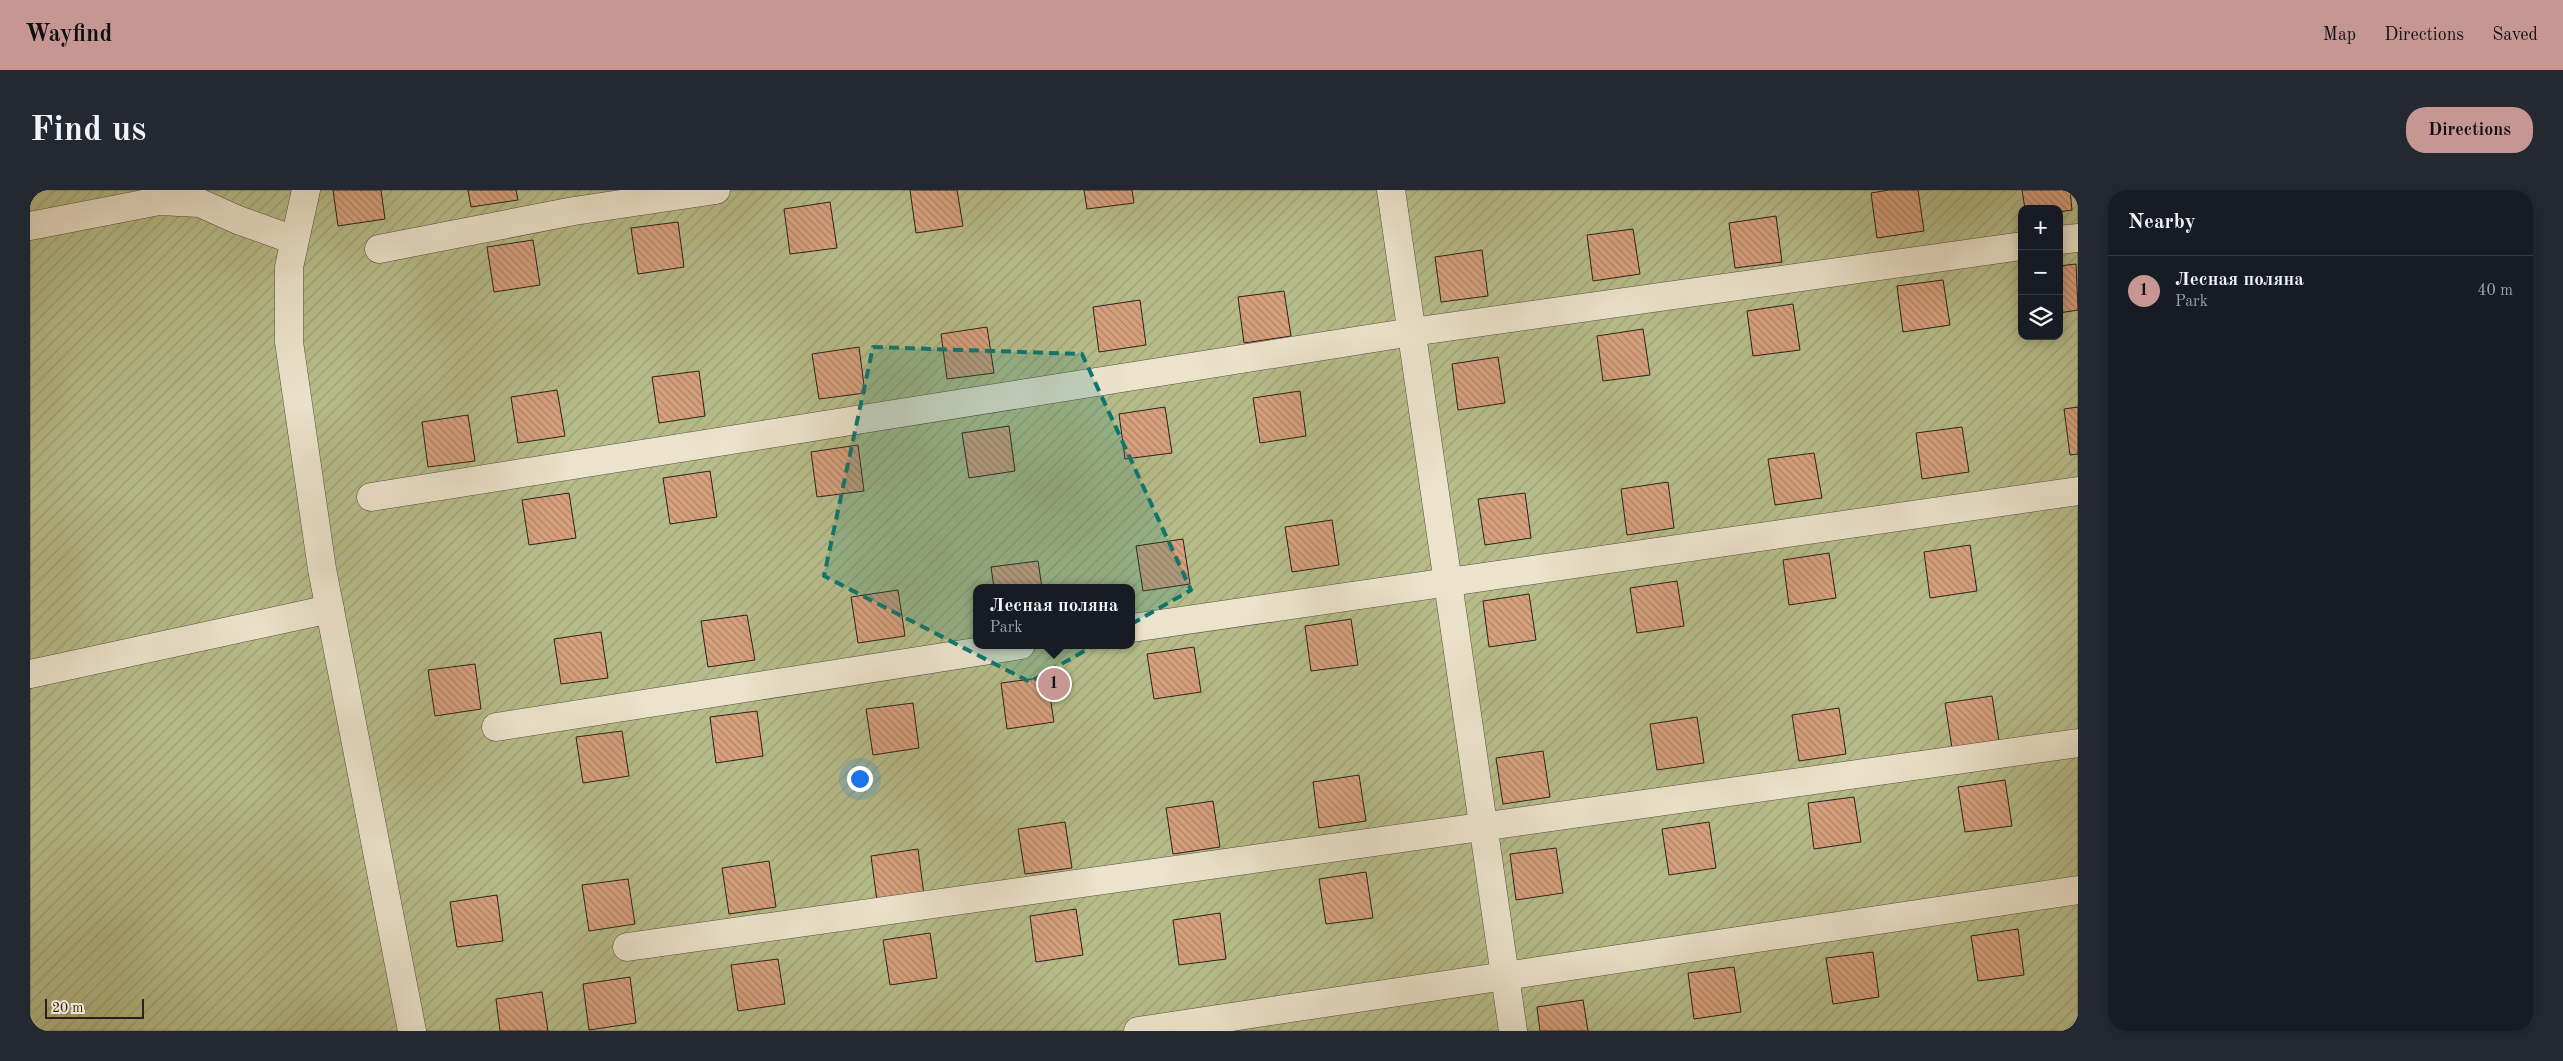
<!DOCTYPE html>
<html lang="en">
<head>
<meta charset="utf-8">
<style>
	:root { --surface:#171b24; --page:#242831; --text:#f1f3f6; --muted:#9ea1a6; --line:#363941; --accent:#c59692 }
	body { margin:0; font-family:"Old Standard TT",serif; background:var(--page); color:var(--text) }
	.controls { position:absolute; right:15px; top:15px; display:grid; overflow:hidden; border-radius:10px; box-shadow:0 2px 12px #0003 }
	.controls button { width:45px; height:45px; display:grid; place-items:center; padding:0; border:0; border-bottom:1px solid var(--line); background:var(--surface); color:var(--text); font:25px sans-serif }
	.scale { position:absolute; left:15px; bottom:12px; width:99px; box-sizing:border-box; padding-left:5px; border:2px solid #2d2019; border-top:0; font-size:14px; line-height:18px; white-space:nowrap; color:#2d2019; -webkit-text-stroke:4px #ece3cc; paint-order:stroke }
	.you { position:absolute; left:829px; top:588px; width:18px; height:18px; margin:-12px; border:4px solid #fff; border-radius:50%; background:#1a73e8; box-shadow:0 0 0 8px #1a73e833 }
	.badge { display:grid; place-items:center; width:32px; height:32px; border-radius:50%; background:var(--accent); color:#111; font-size:16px; font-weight:700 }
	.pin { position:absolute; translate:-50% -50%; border:2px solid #fff; box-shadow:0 1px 5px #0006 }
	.popup { position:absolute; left:943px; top:394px; width:162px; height:65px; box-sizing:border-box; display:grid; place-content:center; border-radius:10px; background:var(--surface); filter:drop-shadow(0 1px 4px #0005); font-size:16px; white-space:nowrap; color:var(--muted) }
	.popup b { font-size:19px; color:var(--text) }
	.popup::after { content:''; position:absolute; left:50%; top:100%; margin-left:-10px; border:10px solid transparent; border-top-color:var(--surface) }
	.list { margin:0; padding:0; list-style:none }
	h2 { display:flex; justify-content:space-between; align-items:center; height:65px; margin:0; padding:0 20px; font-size:21px }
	h2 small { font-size:16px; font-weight:400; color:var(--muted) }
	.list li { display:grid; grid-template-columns:32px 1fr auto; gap:15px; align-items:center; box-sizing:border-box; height:70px; padding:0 20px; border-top:1px solid var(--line) }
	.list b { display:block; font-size:19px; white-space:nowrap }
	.list p { margin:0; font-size:16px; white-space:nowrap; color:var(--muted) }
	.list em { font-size:16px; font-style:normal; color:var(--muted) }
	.icon { flex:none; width:28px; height:28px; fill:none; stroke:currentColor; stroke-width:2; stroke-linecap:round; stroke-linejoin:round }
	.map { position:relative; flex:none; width:2048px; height:841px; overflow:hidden; border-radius:20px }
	header { display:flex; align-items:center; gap:30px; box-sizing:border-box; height:70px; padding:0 25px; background:var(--accent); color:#111 }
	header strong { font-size:24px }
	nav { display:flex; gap:28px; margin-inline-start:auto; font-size:18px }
	.intro { display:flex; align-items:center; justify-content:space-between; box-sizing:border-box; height:120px; padding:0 30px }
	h1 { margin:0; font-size:35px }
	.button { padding:12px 22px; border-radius:20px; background:var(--accent); color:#111; font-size:18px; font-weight:700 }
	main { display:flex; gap:30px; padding:0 30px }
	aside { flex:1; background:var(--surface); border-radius:20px; box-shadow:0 2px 12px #0003 }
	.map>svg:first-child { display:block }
	.garden { fill:url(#garden-furrows); stroke:#726e51; fill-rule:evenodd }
	.building { fill:url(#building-back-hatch); stroke:#2d2019 }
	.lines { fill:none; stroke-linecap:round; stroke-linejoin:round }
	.street-casing { stroke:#5a4d3f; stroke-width:29 }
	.street { stroke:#ece3cc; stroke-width:28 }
	.marked { fill:#0f766e; fill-opacity:0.2; stroke:#0f766e; stroke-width:4; stroke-dasharray:10 6; stroke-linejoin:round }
</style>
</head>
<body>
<header>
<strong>Wayfind</strong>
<nav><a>Map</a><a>Directions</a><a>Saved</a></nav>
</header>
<div class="intro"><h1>Find us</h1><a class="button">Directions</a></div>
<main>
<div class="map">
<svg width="2048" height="841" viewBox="0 0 2048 841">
	<defs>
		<pattern id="garden-furrows" width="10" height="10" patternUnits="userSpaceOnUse" patternTransform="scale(1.25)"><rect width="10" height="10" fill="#b6bc89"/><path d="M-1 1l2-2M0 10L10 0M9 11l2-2" fill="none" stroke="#9da176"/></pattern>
		<pattern id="building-back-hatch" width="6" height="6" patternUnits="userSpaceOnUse" patternTransform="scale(1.25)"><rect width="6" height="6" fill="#d7a17e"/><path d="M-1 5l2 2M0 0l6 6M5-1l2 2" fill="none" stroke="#af8366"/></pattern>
	</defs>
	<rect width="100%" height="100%" fill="#e1d4b0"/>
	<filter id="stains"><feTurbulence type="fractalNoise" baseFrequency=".004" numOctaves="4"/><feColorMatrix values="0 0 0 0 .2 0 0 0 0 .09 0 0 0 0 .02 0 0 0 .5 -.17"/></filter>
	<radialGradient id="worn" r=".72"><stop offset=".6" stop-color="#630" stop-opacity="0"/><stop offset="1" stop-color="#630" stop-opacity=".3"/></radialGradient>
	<path class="garden" d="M0 0H2048V841H0ZM1992 19H2029V146H1992ZM946 398H1102V455H946Z"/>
	<g class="building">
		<polygon points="303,0 351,0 355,29 308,36"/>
		<polygon points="438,0 486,0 488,10 441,17"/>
		<polygon points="880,0 927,0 933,36 886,43"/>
		<polygon points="1054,0 1102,0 1104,13 1057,19"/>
		<polygon points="1859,0 1888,0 1894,41 1847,48 1841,3"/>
		<polygon points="1992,0 2040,0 2042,20 2029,22 2029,19 1995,19"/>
		<polygon points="800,12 807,58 760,64 754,19"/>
		<polygon points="1746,26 1752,72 1705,78 1699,33"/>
		<polygon points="648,32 654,77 608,84 601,38"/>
		<polygon points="1603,39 1610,84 1563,91 1557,45"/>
		<polygon points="503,50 510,95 464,102 457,57"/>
		<polygon points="1452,60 1458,106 1411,112 1405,67"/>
		<polygon points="2046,74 2048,120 2029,123 2029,76"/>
		<polygon points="1913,90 1920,135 1873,142 1867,96"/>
		<polygon points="1254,101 1261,146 1214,153 1208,107"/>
		<polygon points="1110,110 1116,155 1069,162 1063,117"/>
		<polygon points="1763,114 1770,160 1723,166 1717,121"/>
		<polygon points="957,137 964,183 917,189 911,144"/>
		<polygon points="1613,139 1620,185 1573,191 1567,146"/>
		<polygon points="829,157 835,203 789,209 782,164"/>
		<polygon points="1468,167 1475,213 1428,220 1422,174"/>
		<polygon points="669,181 675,226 629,233 622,187"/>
		<polygon points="527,200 535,246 488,253 481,207"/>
		<polygon points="1270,201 1276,246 1230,253 1223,208"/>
		<polygon points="1135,217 1142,263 1095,269 1089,224"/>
		<polygon points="2048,217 2048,264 2040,265 2034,219"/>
		<polygon points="438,225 445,271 398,277 392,232"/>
		<polygon points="979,236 985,281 939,288 932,243"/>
		<polygon points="1932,237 1939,282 1892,289 1886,243"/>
		<polygon points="828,255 834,301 787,307 781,262"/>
		<polygon points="1784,263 1792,308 1745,315 1738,269"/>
		<polygon points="680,281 687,327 640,334 633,288"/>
		<polygon points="1638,292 1644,338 1597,345 1591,299"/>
		<polygon points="539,303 546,348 499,355 492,310"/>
		<polygon points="1495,303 1501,348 1455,355 1448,309"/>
		<polygon points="1302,330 1309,375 1262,382 1255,337"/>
		<polygon points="1153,349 1160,394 1113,401 1106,356"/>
		<polygon points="1940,355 1947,401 1900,408 1894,362"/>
		<polygon points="1799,363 1806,408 1759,415 1753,370"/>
		<polygon points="1008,371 1012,398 964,398 961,377"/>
		<polygon points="1647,391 1654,436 1607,443 1600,398"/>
		<polygon points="868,400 875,446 828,453 821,407"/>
		<polygon points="1499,404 1506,450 1459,457 1453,411"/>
		<polygon points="717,425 725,470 678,477 671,431"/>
		<polygon points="1321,429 1328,475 1281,481 1275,436"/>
		<polygon points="571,442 578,488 531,494 524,449"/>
		<polygon points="1164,457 1171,502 1124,509 1117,464"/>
		<polygon points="445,474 451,519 405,526 398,480"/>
		<polygon points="1017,487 1024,532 977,539 971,493"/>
		<polygon points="1962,506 1969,551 1922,558 1915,513"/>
		<polygon points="883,513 889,558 843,565 836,519"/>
		<polygon points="1809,518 1816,564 1769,571 1762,525"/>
		<polygon points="727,521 733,566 686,573 680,527"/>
		<polygon points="1667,527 1674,573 1627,580 1620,534"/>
		<polygon points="592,541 599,586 553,593 546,547"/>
		<polygon points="1513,561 1520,607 1473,614 1466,568"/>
		<polygon points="1329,585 1336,631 1289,638 1283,592"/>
		<polygon points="1975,590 1982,636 1935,642 1928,597"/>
		<polygon points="1824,607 1831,652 1784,659 1778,613"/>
		<polygon points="1183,611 1190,657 1143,664 1136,618"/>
		<polygon points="1035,632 1042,678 995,684 988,639"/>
		<polygon points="1679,632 1686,678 1639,685 1632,639"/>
		<polygon points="1526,658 1533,703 1486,710 1480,664"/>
		<polygon points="888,659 894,705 847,711 841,666"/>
		<polygon points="739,671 746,717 699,724 692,678"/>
		<polygon points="1336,682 1343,728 1296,734 1289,689"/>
		<polygon points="598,689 605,734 559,741 552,695"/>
		<polygon points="467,705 473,751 427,757 420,712"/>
		<polygon points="1046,719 1053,765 1006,772 1000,726"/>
		<polygon points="1190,723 1196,769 1149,775 1143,730"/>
		<polygon points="1988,739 1994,785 1948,791 1941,746"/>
		<polygon points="900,743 907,788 860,795 853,750"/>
		<polygon points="1843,762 1849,807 1803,814 1796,768"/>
		<polygon points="748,769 755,814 708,821 701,775"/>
		<polygon points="1704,777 1711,822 1664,829 1658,783"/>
		<polygon points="600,787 606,833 559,840 553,794"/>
		<polygon points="512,802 518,841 470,841 466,809"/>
		<polygon points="1553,810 1558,841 1510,841 1507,817"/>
	</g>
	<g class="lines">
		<g class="street-casing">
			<g id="street">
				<polyline points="276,0 259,77 259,152 292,379 382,841"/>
				<polyline points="1361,0 1483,841"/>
				<polyline points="0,36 129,11 170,13 208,30 264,50"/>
				<polyline points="2029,50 2048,48"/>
				<polyline points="349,59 544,21 686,0"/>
				<polyline points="341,307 1382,142 1992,56"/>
				<polyline points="1102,438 2048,301"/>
				<polyline points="0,484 300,419"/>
				<polyline points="466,537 991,455"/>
				<polyline points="597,757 2048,553"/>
				<polyline points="1108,841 2048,700"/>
			</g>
		</g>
		<use href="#street" class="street"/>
	</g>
	<path class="marked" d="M843 157 1052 164 1161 400 1000 492 794 386Z"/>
	<rect width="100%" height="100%" filter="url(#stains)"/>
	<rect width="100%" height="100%" fill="url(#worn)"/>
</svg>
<div class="controls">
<button>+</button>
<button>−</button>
<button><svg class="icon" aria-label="layers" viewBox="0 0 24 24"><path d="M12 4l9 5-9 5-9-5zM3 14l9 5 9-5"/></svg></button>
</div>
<div class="scale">20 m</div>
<div class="you"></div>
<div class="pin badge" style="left:1024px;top:494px">1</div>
<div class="popup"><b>Лесная поляна</b>Park</div>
</div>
<aside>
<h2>Nearby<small></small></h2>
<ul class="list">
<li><span class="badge">1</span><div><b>Лесная поляна</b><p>Park</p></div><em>40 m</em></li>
</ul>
</aside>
</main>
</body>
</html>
